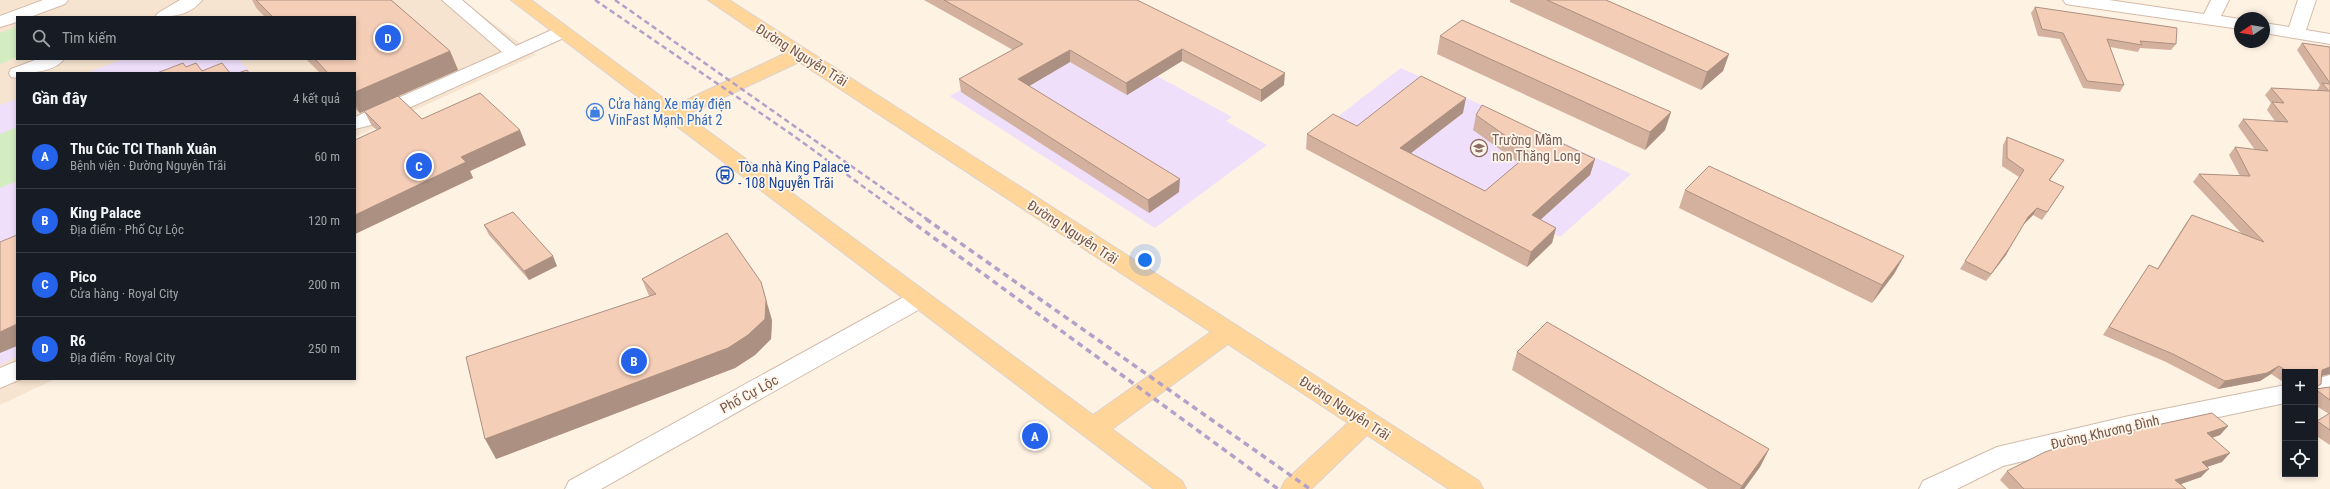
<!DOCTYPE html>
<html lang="vi">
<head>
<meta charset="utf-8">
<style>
	:root { --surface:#171b24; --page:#20242c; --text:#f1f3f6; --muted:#9ea1a6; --line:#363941; --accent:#2563eb }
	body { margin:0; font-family:"Roboto Condensed",sans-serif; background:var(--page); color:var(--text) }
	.controls { position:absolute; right:12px; bottom:12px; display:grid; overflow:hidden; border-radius:0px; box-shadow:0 2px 6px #0003 }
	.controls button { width:36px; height:36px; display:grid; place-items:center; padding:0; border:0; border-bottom:1px solid var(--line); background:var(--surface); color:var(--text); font:20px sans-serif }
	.compass { position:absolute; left:2234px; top:12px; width:36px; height:36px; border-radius:50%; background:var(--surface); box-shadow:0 2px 6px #0003; rotate:258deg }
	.you { position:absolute; left:1145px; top:260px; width:14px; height:14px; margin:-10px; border:3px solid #fff; border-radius:50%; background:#1a73e8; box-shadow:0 0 0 6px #1a73e833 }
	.badge { display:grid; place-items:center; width:26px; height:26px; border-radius:50%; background:var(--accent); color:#fff; font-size:13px; font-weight:700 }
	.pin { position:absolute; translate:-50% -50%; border:2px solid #fff; box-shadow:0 1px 4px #0006 }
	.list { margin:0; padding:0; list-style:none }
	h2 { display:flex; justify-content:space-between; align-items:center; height:52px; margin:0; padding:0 16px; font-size:17px }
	h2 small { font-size:13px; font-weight:400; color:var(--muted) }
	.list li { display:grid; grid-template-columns:26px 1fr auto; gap:12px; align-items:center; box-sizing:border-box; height:64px; padding:0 16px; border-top:1px solid var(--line) }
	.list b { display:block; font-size:15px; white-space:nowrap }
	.list p { margin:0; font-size:13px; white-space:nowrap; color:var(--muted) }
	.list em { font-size:13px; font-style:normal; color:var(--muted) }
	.icon { flex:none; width:22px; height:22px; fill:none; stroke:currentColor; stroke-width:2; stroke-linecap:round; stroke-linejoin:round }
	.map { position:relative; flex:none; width:2330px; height:489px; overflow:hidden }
	.search { position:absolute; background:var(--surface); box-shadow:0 2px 6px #0003; left:16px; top:16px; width:340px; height:44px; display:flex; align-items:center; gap:10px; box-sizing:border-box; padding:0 14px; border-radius:0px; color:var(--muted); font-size:15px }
	.panel { position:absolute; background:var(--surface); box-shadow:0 2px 6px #0003; left:16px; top:72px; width:340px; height:308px; border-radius:0px }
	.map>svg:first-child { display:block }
	.residential { fill:#f6e4d0; fill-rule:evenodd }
	.education { fill:#efdffa }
	.green { fill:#d4edc0 }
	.pier { fill:#fef2e3 }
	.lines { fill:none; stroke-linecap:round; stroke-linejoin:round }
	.pedestrian-casing { stroke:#d2bbab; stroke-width:2 }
	.minor-casing { stroke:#d2bbab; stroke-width:2 }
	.tertiary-casing { stroke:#d2bbab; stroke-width:2 }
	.secondary-casing { stroke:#d6bba8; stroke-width:2 }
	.primary-casing { stroke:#dcd3cf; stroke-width:2 }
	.pedestrian { fill:#fff; fill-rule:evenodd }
	.minor { fill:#fff; fill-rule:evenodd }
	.tertiary { fill:#fff; fill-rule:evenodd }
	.secondary { fill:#fff; fill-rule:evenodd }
	.primary { fill:#ffd599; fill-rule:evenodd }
	.rail-far1 { stroke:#b4a0c8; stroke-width:2.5; stroke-dasharray:5.5 3.5; stroke-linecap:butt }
	.rail { stroke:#b4a0c8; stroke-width:3.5; stroke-dasharray:6 4.5; stroke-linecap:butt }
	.wall { fill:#d3b19e }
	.shaded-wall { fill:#ac9081 }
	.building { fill:#f5ceb8; stroke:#ac9081 }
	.labels { text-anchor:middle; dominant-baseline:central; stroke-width:3.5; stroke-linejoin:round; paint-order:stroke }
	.street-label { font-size:14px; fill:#785647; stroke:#fff6eb }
	.shop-label { font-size:14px; fill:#366cbe; stroke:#fff6eb; text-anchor:start }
	.education-label { font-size:14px; fill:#785e54; stroke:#fff6eb; text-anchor:start }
	.transit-label { font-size:14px; fill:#164399; stroke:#fff6eb; text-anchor:start }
</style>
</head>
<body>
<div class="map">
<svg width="2330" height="489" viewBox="0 0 2330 489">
	<rect width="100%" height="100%" fill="#fef2e3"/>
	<path class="residential" d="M0 0H462L536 55 355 137V73H17V379H55L0 405ZM17 17H355V59H17Z"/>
	<g class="education">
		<polygon points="1071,29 1232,117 1226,121 1267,145 1155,228 950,96"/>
		<polygon points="123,59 239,59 251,73 86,73"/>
		<polygon points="1401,68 1631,174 1560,237 1332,121"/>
		<polygon points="17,99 17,356 0,365 0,105"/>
	</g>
	<g class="green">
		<polygon points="17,27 17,57 0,64 0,33"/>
		<polygon points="17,127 17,181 0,188 0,134"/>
	</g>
	<polygon class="pier" points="2230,0 2330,0 2330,17 2231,2"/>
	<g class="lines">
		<g class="pedestrian-casing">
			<g id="pedestrian">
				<polygon points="43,0 68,0 65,4 30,17 17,17 17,22 0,27 0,16"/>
				<path d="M180 0H202C191 15 172 17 155 17L158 13Z"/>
				<path d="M38 59H64C55 72 31 73 17 73V78L11 77 9 73 11 69Z"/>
			</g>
		</g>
		<g class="minor-casing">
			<g id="minor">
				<polygon points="442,0 462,0 516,46 556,28 568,28 571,32 568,36 371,125 355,129 355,117 502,52"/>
				<polygon points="919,291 927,293 930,299 927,305 601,489 565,489 569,481 911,293"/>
				<polygon points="17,361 17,379 21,379 0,388 0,368"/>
			</g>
		</g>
		<g class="tertiary-casing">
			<g id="tertiary">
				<polygon points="2330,375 2330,393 2315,397 2315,379"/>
				<polygon points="2285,385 2285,403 2129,436 2003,466 1957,489 1919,489 1923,481 1997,447 2129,416"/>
			</g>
		</g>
		<g class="secondary-casing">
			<g id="secondary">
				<polygon points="2063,0 2109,0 2204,14 2211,0 2229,0 2221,16 2240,19 2240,29 2072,5 2066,4"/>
				<polygon points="2298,0 2316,0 2306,30 2330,34 2330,44 2264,33 2264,23 2289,27"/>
			</g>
		</g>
		<g class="primary-casing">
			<path id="primary" d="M511 0H531L674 106 786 53 708 0H729L1479 481 1483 489H1449L1367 435 1311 489H1281L1285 481 1348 423 1228 344 1112 429 1182 481 1186 489H1154ZM799 62 1211 332 1093 415 686 115Z"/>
		</g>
		<use href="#pedestrian" class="pedestrian"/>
		<use href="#minor" class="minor"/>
		<use href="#tertiary" class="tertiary"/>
		<use href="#secondary" class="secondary"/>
		<use href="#primary" class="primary"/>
		<g class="rail-far1">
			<polyline points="595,0 794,136 909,220"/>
			<polyline points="615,0 928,220"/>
		</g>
		<g class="rail">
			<polyline points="908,219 1278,489"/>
			<polyline points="926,219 1310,489"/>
		</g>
	</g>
	<g class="wall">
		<polygon points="252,0 391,0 450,51 458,70 398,96 422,119 526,145 470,171 473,178 355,234 355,140 377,130 372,126 364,111 360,113 355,109 355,73 320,73 306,59 355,59 355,17 265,17 257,9"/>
		<polygon points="924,0 1137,0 1284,85 1261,102 1182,61 1127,95 1070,62 1029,86 1179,192 1149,213 961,92 959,79 1013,50"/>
		<polygon points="1510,0 1606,0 1729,54 1723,71 1701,90 1510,2"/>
		<polygon points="2035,7 2176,44 2171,50 2140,48 2138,52 2110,47 2124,85 2120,92 2083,88 2060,39 2038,36 2031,13"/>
		<polygon points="1440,36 1671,112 1665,130 1645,150 1437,54"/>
		<polygon points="2302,43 2330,47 2330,375 2330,374 2322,376 2316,389 2330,387 2330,445 2315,435 2315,424 2317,421 2329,414 2315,405 2315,372 2285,372 2285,383 2271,374 2260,381 2218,389 2166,362 2103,335 2149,265 2157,269 2186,223 2192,215 2242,234 2193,182 2199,174 2240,176 2229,155 2235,147 2255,150 2238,126 2243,119 2275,121 2267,110 2271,103 2265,95 2271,88 2317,90 2320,85 2297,50"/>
		<polygon points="1463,113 1411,153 1485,191 1519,163 1473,130 1476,115 1595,159 1590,175 1540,220 1556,228 1552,243 1527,267 1306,149 1307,134"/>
		<polygon points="2007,137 2064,160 2049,181 2059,195 2042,220 2033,215 2024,224 2006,255 1986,281 1960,269 2019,177 2002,166 2003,145"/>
		<polygon points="1685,190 1904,256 1894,274 1872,303 1679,208"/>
		<polygon points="484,225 557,266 529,280 489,235"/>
		<polygon points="642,279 772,320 771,339 755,355 735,368 496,459 649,296"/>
		<polygon points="1517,352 1769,449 1760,467 1744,489 1708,489 1512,370"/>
		<polygon points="2228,426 2220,435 2212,438 2222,462 2207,467 2201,477 2181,484 2186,489 2009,489 2000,480 2007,471"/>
	</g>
	<g class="shaded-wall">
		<polygon points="1182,49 1182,61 1127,95 1126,83"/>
		<polygon points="1070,50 1070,62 1019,92 1018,79"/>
		<polygon points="450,51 458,70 360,113 355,105 355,92"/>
		<polygon points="1729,54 1723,71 1701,90 1707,72"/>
		<polygon points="1285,73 1284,85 1261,102 1261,90"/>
		<polygon points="1466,98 1463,113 1398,163 1400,148"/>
		<polygon points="1671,112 1665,130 1645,150 1650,132"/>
		<polygon points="520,130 526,145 470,171 473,178 355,234 355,215 461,157"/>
		<polygon points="1595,159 1590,175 1528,231 1532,215"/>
		<polygon points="2064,160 2044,188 2049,180"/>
		<polygon points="1180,179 1179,192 1149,213 1148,200"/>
		<polygon points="2037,208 2033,215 2023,225 2028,217"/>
		<polygon points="1556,228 1552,243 1527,267 1531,252"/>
		<polygon points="2010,247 2006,255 1986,281 1991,274"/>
		<polygon points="553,256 557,266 529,280 524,271"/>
		<polygon points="1904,256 1894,274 1872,303 1882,285"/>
		<polygon points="761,282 772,320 771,339 755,355 735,368 496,459 485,439"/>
		<polygon points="17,324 17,346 0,353 0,332"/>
		<polygon points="2279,366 2271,374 2260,381 2218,389 2225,381"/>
		<polygon points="2330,367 2330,374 2315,377 2322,370"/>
		<polygon points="2228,426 2220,435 2199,442 2207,433"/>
		<polygon points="1769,449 1760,467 1744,489 1740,489 1742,486"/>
		<polygon points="2230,453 2222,462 2194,471 2202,462"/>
		<polygon points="2209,469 2201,477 2167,489 2175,480"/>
	</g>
	<g class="building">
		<polygon points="256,0 391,0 450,51 355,92 355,73 328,73 315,59 355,59 355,17 273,17"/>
		<polygon points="944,0 1137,0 1285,73 1261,90 1182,49 1126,83 1070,50 1018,79 1180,179 1148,200 959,79 1023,44"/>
		<polygon points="1547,0 1606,0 1729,54 1707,72"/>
		<polygon points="2035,7 2177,28 2176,44 2140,41 2142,45 2107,39 2124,85 2087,81 2063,33 2042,29"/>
		<polygon points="1462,20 1671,112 1650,132 1440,36"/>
		<polygon points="2302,43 2330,47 2330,83"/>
		<polygon points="183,63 186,67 196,63 202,71 222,63 230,73 157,73"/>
		<polygon points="247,70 249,73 238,73"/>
		<polygon points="1421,76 1466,98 1400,148 1485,191 1530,153 1476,115 1482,105 1595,159 1532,215 1556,228 1531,252 1307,134 1333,114 1357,126"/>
		<polygon points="2322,83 2330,84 2330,367 2322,370 2321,384 2315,388 2315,372 2288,372 2279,366 2267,373 2225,381 2173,354 2109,327 2149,265 2158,269 2192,215 2264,242 2199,174 2250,176 2235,147 2268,151 2243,119 2288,122 2272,102 2284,103 2271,88 2329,91"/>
		<polygon points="480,93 520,130 461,157 466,162 355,215 355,140 381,128 364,111 398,96 422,119"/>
		<polygon points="2007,137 2064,160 2049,180 2064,187 2047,212 2037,208 2028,217 2010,247 1991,274 1965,261 2024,170 2007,158"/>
		<polygon points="1709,166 1904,256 1882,285 1685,190"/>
		<polygon points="513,212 553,256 524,271 484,225"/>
		<polygon points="727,233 761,282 766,300 765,319 748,335 728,348 485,439 466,357 656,294 642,279"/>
		<polygon points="17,235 17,324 0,332 0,242"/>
		<polygon points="1547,322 1769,449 1742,486 1517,352"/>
		<polygon points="2330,387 2330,400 2315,389"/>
		<polygon points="2212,413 2228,426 2207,433 2230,453 2202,462 2209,469 2175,480 2186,489 2024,489 2007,471 2045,452 2065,445"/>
		<polygon points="2330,413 2330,430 2317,421"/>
	</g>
	<defs>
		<g id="shop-ring" transform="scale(0.9)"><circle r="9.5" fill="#fff6eb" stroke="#3f7fe0" stroke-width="1.5"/><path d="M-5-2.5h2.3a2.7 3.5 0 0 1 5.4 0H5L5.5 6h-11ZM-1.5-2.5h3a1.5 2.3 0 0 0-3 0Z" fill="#3f7fe0"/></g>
		<g id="school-ring" transform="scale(0.9)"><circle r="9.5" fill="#fff6eb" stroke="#8d6e63" stroke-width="1.5"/><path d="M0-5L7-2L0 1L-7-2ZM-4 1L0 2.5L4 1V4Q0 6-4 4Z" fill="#8d6e63"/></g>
		<g id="bus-ring" transform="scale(0.9)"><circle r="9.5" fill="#fff6eb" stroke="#1a4fb4" stroke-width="1.5"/><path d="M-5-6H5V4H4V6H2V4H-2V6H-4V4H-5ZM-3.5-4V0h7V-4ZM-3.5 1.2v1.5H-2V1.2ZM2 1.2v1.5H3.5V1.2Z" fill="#1a4fb4"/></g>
	</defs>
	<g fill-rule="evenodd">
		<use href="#shop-ring" x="595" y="112"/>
		<use href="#school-ring" x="1479" y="148"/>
		<use href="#bus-ring" x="725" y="175"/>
	</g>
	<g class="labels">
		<g class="street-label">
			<text transform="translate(802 55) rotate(32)">Đường Nguyễn Trãi</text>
			<text transform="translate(1073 232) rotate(33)">Đường Nguyễn Trãi</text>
			<text transform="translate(749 394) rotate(-29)">Phố Cự Lộc</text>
			<text transform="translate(1345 408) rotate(33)">Đường Nguyễn Trãi</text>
			<text transform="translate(2105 432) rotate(-13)">Đường Khương Đình</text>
		</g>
		<g class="shop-label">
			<text x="608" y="104">Cửa hàng Xe máy điện<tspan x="608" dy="16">VinFast Mạnh Phát 2</tspan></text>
		</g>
		<g class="education-label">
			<text x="1492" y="140">Trường Mầm<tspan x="1492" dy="16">non Thăng Long</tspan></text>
		</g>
		<g class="transit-label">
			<text x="738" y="167">Tòa nhà King Palace<tspan x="738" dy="16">- 108 Nguyễn Trãi</tspan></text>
		</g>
	</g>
</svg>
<div class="controls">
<button>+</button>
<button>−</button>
<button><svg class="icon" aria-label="locate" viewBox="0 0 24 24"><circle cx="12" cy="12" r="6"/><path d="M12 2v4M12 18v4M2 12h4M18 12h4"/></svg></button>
</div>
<svg class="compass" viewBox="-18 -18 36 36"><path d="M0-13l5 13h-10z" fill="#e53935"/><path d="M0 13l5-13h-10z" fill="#9ea1a6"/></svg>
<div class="you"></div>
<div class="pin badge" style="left:1035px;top:436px">A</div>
<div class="pin badge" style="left:634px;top:361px">B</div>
<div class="pin badge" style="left:419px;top:166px">C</div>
<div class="pin badge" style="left:388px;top:38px">D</div>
<div class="search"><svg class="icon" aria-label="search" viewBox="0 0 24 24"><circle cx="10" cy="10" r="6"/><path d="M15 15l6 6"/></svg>Tìm kiếm</div>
<section class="panel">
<h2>Gần đây<small>4 kết quả</small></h2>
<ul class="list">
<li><span class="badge">A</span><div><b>Thu Cúc TCI Thanh Xuân</b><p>Bệnh viện · Đường Nguyễn Trãi</p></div><em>60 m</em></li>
<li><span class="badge">B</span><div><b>King Palace</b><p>Địa điểm · Phố Cự Lộc</p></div><em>120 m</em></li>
<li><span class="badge">C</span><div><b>Pico</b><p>Cửa hàng · Royal City</p></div><em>200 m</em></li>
<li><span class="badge">D</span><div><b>R6</b><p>Địa điểm · Royal City</p></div><em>250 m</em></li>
</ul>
</section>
</div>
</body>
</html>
